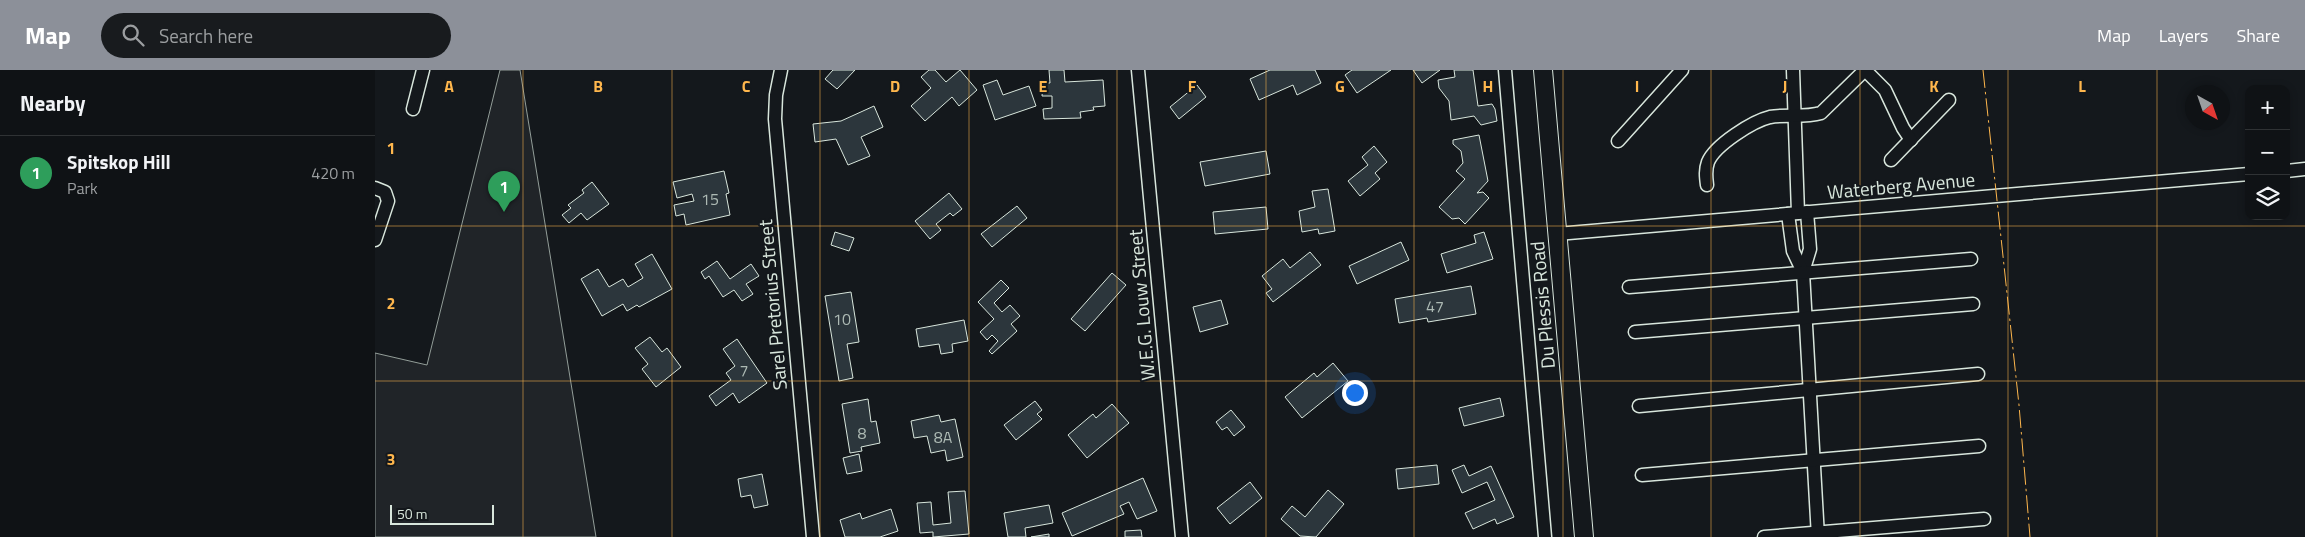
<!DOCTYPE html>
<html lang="en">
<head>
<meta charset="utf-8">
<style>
	:root { --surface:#0f1215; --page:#181b1e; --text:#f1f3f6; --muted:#9b9ea0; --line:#2f3234; --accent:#8c9099 }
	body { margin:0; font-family:"Titillium Web",sans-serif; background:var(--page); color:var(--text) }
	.controls { position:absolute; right:15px; top:15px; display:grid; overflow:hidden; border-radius:10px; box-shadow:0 2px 8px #0003 }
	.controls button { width:45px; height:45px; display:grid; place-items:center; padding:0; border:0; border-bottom:1px solid var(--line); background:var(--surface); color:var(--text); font:25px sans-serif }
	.compass { position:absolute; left:1810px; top:15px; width:45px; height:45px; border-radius:50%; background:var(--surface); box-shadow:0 2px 8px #0003; rotate:140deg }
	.scale { position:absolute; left:15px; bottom:12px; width:104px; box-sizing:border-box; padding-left:5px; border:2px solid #d8e6dc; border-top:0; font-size:14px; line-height:18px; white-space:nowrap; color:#d8e6dc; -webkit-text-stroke:4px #14181c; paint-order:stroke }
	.you { position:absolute; left:979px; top:322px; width:18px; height:18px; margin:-12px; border:4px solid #fff; border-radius:50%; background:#1a73e8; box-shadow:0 0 0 8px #1a73e833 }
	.badge { display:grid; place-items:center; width:32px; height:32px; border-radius:50%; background:var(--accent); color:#fff; font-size:16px; font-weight:700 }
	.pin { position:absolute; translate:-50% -41px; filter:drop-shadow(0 1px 2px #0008) }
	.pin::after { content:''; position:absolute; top:26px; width:18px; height:15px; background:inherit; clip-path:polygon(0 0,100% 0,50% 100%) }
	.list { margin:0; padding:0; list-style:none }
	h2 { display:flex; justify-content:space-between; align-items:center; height:65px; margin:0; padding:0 20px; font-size:21px }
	h2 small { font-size:16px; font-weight:400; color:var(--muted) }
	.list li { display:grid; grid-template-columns:32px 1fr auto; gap:15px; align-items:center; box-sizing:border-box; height:75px; padding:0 20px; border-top:1px solid var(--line) }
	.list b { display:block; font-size:19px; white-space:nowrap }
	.list p { margin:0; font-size:16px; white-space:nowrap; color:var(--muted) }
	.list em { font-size:16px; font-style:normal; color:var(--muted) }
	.icon { flex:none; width:28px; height:28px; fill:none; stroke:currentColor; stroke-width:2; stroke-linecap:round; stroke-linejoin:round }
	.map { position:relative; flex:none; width:1930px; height:467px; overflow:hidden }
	header { display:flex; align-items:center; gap:30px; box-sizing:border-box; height:70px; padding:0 25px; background:var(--accent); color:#fff }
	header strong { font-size:24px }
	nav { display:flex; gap:28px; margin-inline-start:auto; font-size:18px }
	.search { width:350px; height:45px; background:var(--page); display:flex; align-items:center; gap:12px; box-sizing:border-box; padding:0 18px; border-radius:28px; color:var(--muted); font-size:19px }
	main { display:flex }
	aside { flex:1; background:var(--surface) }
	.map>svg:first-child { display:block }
	.green { fill:#202428; stroke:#939e99 }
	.building { fill:#2c363c; stroke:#d8e6dc }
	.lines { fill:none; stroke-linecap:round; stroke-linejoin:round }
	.street-casing { stroke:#d8e6dc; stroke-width:15 }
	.secondary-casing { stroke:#d8e6dc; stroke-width:20 }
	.street { stroke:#14181c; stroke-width:12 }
	.secondary { stroke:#14181c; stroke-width:18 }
	.power { stroke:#ffb74d; stroke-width:1; stroke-dasharray:18 4 2.5 4; stroke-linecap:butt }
	.grid { fill:none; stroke:#ffb74d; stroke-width:1; stroke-opacity:0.55 }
	.labels { text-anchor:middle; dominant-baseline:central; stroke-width:4; stroke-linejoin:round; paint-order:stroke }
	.number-label { font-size:16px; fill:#adbab4 }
	.street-label { font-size:19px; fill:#d8e6dc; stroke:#14181c }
	.grid-label { font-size:16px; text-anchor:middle; font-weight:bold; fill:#ffb74d; stroke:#14181c; stroke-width:4; stroke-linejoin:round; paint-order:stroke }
</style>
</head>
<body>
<header>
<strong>Map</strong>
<div class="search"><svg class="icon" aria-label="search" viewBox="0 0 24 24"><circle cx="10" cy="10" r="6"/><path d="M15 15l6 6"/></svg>Search here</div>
<nav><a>Map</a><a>Layers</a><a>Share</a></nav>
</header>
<main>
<aside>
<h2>Nearby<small></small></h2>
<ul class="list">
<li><span class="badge" style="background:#2e9e5b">1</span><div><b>Spitskop Hill</b><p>Park</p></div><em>420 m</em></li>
</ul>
</aside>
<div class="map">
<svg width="1930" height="467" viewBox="0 0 1930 467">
	<rect width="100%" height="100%" fill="#14181c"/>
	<polygon class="green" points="125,0 145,0 221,467 0,467 0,283 52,295"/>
	<g class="building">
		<polygon points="458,0 480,0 462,19 450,9"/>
		<polygon points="554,0 560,0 571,12 585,0 602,20 584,36 577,27 550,51 536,36 556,18 546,7"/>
		<polygon points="674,0 689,0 690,12 728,10 730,36 718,37 719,40 705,42 706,48 669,49 668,39 677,38 677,26 667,26 668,13 675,13"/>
		<polygon points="895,0 940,0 946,13 922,25 918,15 884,30 875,9"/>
		<polygon points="977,0 1016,0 982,23 970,5"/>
		<polygon points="1038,0 1065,0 1047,13"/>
		<polygon points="1079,0 1098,0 1103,36 1117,34 1120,39 1122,51 1106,55 1099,46 1076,50 1074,31 1064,18 1063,10 1080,7"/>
		<polygon points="622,10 628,25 654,16 661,36 620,50 608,15"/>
		<polygon points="822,15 831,27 804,49 795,37"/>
		<polygon points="499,36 508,57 486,67 495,86 473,95 461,69 440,72 438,54 466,51"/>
		<polygon points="1104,65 1113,111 1102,123 1108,122 1114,128 1090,154 1084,148 1077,149 1064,137 1090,109 1081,101 1088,93 1086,81 1078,74 1078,70"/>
		<polygon points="999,76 1012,92 1000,103 1005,109 985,126 973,111 993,95 987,87"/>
		<polygon points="891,81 895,104 830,116 825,92"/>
		<polygon points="349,101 354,123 351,124 355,145 311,155 309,144 301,146 299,135 319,131 317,124 302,128 298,112"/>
		<polygon points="217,112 234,134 212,150 206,143 194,153 187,145 196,138 193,135 209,123 207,120"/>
		<polygon points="953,119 960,161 944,164 943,159 927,162 924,141 940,137 937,121"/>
		<polygon points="574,123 587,139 578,146 575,143 561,154 566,160 555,169 540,151"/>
		<polygon points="642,136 652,148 617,177 606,164"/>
		<polygon points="891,137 893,159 840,164 838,142"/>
		<polygon points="460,162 479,168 474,181 456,175"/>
		<polygon points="1109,162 1118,189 1072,203 1066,184 1101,173 1099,165"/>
		<polygon points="1026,172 1034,190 982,214 974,196"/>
		<polygon points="935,182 946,195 898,232 891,223 897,219 887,206 908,189 915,198"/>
		<polygon points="277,184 297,219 264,237 262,235 252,241 248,234 227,246 206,209 223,199 234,217 248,209 253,217 268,208 260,194"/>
		<polygon points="342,191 355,209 376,194 384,206 371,214 378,224 367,231 359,220 348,227 334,206 330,209 326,202"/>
		<polygon points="737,203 751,215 710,261 696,249"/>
		<polygon points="626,210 634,218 619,233 627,242 635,235 645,246 636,254 642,261 617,284 614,281 623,271 617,265 612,270 605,262 619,249 603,232"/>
		<polygon points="1096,216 1101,244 1053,252 1052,248 1024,253 1020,229"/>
		<polygon points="476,222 484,272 472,274 478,308 464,311 450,226"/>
		<polygon points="846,230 853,254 825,262 818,237"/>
		<polygon points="589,250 593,271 577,274 578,282 566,284 564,274 544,277 541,259"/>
		<polygon points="275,267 287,282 292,278 306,297 281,317 267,299 273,294 260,278"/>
		<polygon points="362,269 392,313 364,333 358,323 341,336 334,326 356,310 351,303 360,296 348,279"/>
		<polygon points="958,293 973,311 927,348 910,327 939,303 942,307"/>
		<polygon points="1125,328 1129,346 1089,356 1084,338"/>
		<polygon points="493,329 496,352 501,351 505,373 486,377 487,381 475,383 467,334"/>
		<polygon points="660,331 667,340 662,344 667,349 641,370 629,355"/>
		<polygon points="737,334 754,353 712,388 693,365 718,344 721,348"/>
		<polygon points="856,340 870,357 859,366 852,357 847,360 841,352"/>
		<polygon points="564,345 566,352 580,349 588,387 572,391 570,380 556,383 552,366 539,368 536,351"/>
		<polygon points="484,384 487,401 472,404 468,388"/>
		<polygon points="1062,395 1064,414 1023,419 1021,399"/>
		<polygon points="1089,395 1094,406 1116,396 1139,447 1122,454 1120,449 1098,459 1090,443 1120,430 1112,412 1087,423 1077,400"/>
		<polygon points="387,404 393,435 379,438 376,425 366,427 363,409"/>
		<polygon points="768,408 782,441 762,449 754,432 745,436 749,444 697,466 687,443"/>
		<polygon points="875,412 887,428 855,454 842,438"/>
		<polygon points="953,420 969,434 941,467 925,466 906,449 917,436 930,447"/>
		<polygon points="590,421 594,464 558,467 558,462 545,463 542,433 556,432 558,455 576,453 573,422"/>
		<polygon points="674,435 678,453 650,458 651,467 633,467 629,443"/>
		<polygon points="516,439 523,461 505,467 470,467 465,450 485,443 487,449"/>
		<polygon points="766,460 767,467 750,467 750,461"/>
		<polygon points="674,464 674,467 656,467"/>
	</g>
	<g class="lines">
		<g class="street-casing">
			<g id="street">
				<polyline points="406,0 401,25 400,49 438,467"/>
				<polyline points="763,0 807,467"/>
				<polyline points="1130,0 1170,467"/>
				<polyline points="1418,0 1423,143"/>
				<polyline points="38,39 48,0"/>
				<polyline points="1243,71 1307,0"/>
				<polyline points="1516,90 1574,30"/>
				<polyline points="1911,101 1930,99"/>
				<path d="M1332 115C1331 107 1330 100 1333 92 1340 75 1378 51 1395 47 1412 44 1429 48 1446 43L1490 0 1510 20 1528 58 1536 70"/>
				<polyline points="0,118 10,122 13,131 0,170"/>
				<polyline points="1432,142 1435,179 1428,202 1443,467"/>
				<polyline points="1413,144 1418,181 1428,202"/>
				<polyline points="1182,164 1874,104"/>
				<polyline points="1254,217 1596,189"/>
				<polyline points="1260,262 1598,234"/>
				<polyline points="1264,336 1603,304"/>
				<polyline points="1267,405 1604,376"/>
				<polyline points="1389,467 1609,449"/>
			</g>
		</g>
		<g class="secondary-casing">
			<polyline id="secondary" points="1168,0 1209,467"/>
		</g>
		<use href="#street" class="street"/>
		<use href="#secondary" class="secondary"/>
		<polyline class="power" points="1608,0 1644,335 1655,467"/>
	</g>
	<path class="grid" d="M148 0V467M297 0V467M445 0V467M594 0V467M742 0V467M891 0V467M1039 0V467M1188 0V467M1336 0V467M1485 0V467M1633 0V467M1782 0V467M0 156H1930M0 311H1930"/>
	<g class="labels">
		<g class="number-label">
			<text x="335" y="129">15</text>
			<text x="1060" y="236">47</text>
			<text x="467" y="249">10</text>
			<text x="369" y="300">7</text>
			<text x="487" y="363">8</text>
			<text x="568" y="367">8A</text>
		</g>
		<g class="street-label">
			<text transform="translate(1526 115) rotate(-5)">Waterberg Avenue</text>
			<text transform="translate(397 235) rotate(-95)">Sarel Pretorius Street</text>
			<text transform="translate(766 235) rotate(-95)">W.E.G. Louw Street</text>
			<text transform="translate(1167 235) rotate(-95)">Du Plessis Road</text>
		</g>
	</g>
	<g class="grid-label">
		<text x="74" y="22">A</text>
		<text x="223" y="22">B</text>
		<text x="371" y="22">C</text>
		<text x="520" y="22">D</text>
		<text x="668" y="22">E</text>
		<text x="817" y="22">F</text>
		<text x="965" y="22">G</text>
		<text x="1113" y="22">H</text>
		<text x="1262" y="22">I</text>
		<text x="1410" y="22">J</text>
		<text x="1559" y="22">K</text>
		<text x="1707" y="22">L</text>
		<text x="16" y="84">1</text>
		<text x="16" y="239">2</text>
		<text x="16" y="395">3</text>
	</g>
</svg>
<div class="controls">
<button>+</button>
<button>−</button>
<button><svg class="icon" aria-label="layers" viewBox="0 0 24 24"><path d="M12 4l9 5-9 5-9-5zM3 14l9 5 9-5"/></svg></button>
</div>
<svg class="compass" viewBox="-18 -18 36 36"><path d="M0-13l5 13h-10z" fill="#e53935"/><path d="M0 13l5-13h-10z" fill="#9b9ea0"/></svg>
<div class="scale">50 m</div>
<div class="you"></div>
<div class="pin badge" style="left:129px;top:142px;background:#2e9e5b">1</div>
</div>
</main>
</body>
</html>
